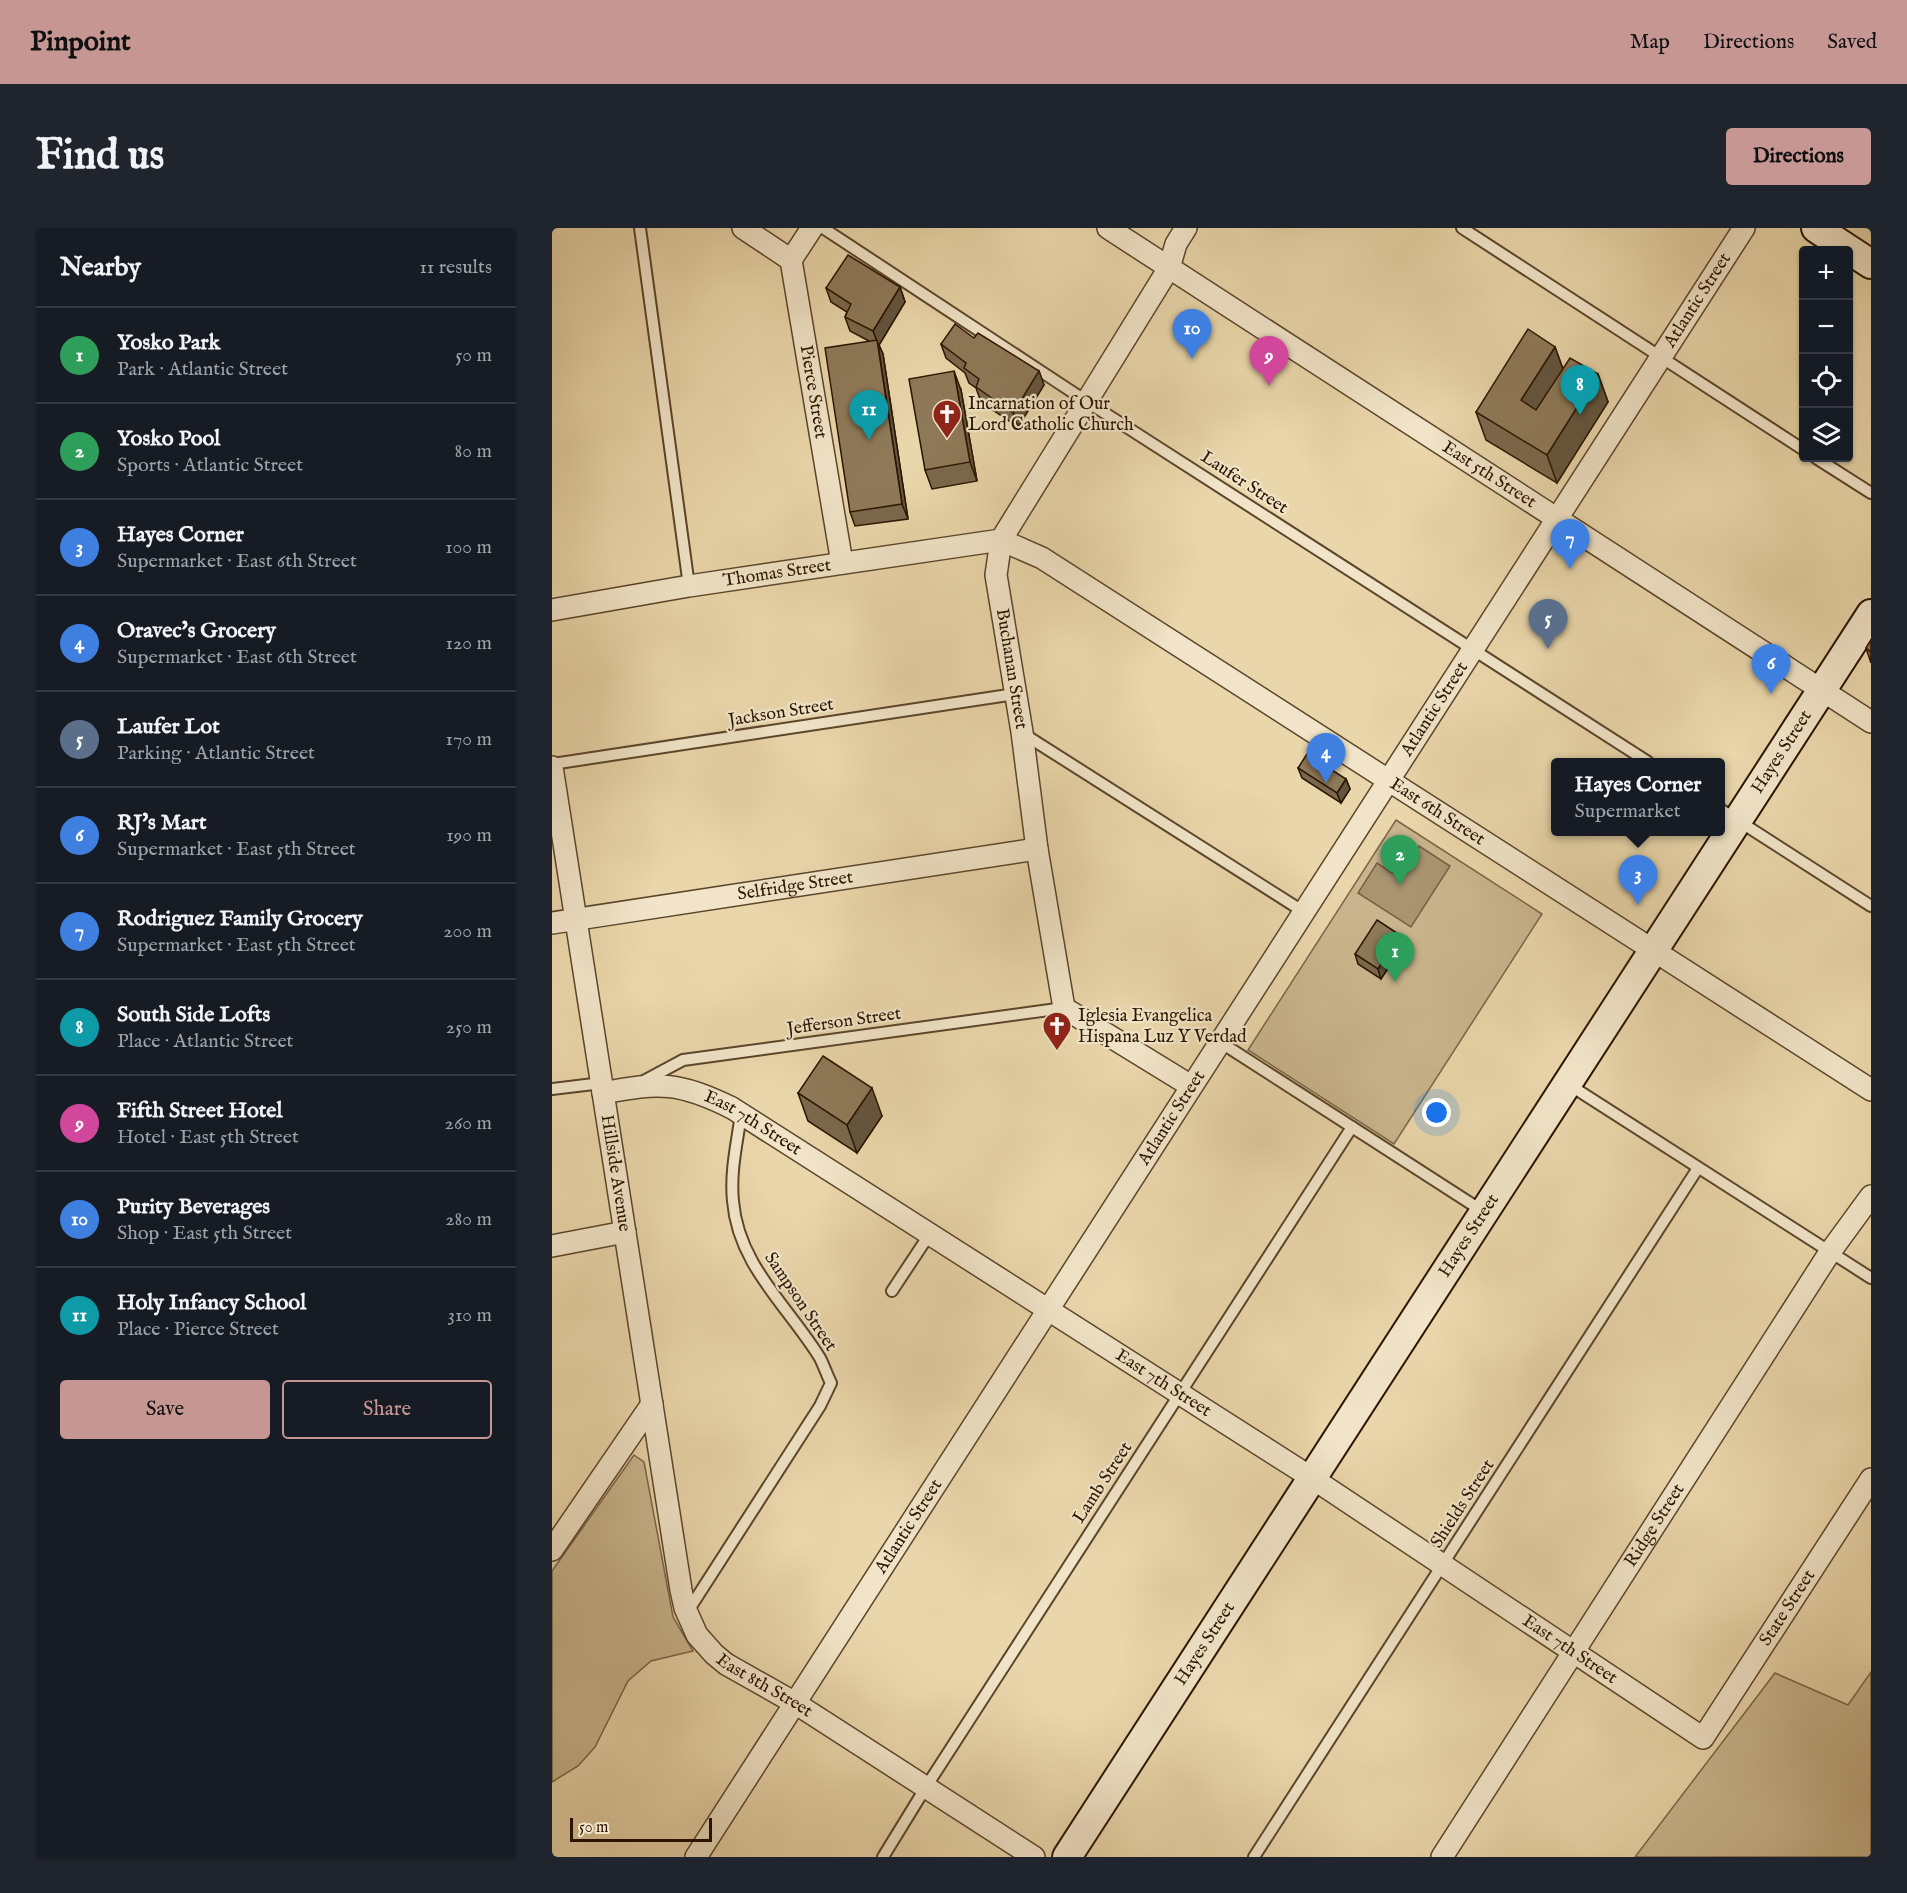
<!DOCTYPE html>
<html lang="en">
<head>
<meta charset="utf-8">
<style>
	:root { --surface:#171b24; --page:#20242c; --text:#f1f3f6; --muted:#9ea1a6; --line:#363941; --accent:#c59692 }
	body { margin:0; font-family:"IM FELL English",serif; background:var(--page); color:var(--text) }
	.controls { position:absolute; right:18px; top:18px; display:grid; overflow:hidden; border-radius:6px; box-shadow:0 2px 4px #0004 }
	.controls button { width:54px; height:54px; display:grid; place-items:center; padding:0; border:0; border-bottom:2px solid var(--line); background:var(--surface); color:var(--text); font:30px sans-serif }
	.scale { position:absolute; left:18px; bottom:15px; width:142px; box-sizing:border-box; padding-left:6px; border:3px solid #2c1500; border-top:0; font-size:16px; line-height:21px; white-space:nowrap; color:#2c1500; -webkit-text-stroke:4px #f1e4c8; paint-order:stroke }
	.you { position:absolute; left:885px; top:885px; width:21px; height:21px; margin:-15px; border:4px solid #fff; border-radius:50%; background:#1a73e8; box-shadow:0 0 0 9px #1a73e833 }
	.badge { display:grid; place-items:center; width:39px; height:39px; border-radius:50%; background:var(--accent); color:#fff; font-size:20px; font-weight:700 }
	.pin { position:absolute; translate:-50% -50px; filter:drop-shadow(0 2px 3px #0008) }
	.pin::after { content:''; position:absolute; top:32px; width:21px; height:18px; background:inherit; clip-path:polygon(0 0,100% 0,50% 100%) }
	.popup { position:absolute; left:999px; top:530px; width:174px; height:78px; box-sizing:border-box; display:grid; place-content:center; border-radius:6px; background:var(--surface); filter:drop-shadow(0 2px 4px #0005); font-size:20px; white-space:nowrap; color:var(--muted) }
	.popup b { font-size:22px; color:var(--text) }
	.popup::after { content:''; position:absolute; left:50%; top:100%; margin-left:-12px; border:12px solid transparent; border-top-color:var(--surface) }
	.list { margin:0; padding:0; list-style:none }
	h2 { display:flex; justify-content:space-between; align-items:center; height:78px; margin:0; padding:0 24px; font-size:26px }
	h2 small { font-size:20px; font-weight:400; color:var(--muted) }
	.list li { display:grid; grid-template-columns:39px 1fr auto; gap:18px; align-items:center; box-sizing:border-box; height:96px; padding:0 24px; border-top:2px solid var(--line) }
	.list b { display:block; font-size:22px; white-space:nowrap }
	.list p { margin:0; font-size:20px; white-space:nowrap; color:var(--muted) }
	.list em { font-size:20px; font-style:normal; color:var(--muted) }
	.actions { display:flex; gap:12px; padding:18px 24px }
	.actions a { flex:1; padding:14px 0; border:2px solid var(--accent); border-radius:6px; text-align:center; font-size:21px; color:var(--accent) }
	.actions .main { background:var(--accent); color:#111 }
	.icon { flex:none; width:33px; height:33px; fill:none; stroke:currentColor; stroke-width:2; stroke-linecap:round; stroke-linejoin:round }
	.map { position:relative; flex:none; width:1319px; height:1629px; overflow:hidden; border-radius:6px }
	header { display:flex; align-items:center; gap:36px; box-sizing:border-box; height:84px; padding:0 30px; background:var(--accent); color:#111 }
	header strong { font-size:28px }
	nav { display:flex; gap:33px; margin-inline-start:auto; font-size:21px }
	.intro { display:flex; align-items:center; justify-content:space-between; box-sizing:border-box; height:144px; padding:0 36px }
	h1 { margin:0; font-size:42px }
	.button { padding:15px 27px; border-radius:6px; background:var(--accent); color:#111; font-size:21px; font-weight:700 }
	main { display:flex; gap:36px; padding:0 36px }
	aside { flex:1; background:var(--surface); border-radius:6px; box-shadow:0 2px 4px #0004 }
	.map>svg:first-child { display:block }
	.green { fill:#c9b58d; stroke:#7a6546; stroke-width:1.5 }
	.water { fill:#a99470; stroke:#776143; stroke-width:1.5 }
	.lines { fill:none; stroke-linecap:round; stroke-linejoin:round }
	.lane-casing { stroke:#5b452a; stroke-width:14 }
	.street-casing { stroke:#5b452a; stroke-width:24 }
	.secondary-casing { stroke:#2c1500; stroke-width:32 }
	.lane { stroke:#f1e4c8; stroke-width:10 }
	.street { stroke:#f1e4c8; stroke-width:21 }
	.secondary { stroke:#f1e4c8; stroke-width:28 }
	.wall { fill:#7a684c; stroke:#2c1500; stroke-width:1.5 }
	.shaded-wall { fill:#63553e; stroke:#2c1500; stroke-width:1.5 }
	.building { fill:#8e7958; stroke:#2c1500; stroke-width:1.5 }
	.labels { text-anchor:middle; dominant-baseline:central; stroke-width:4.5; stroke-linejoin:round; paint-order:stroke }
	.street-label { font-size:18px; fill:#2c1500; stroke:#f1e4c8 }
	.poi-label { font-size:18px; fill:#2c1500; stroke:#f1e4c8; text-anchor:start }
</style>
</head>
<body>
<header>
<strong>Pinpoint</strong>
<nav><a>Map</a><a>Directions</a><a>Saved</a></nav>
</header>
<div class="intro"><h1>Find us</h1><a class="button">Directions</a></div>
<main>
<aside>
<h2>Nearby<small>11 results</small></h2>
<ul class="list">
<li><span class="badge" style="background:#2e9e5b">1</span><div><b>Yosko Park</b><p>Park · Atlantic Street</p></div><em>50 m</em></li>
<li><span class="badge" style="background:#2e9e5b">2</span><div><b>Yosko Pool</b><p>Sports · Atlantic Street</p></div><em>80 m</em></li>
<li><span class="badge" style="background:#3f7fe0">3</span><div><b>Hayes Corner</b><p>Supermarket · East 6th Street</p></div><em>100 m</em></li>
<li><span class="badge" style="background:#3f7fe0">4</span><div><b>Oravec's Grocery</b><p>Supermarket · East 6th Street</p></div><em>120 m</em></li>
<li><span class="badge" style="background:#5c6f8a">5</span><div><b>Laufer Lot</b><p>Parking · Atlantic Street</p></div><em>170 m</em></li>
<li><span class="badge" style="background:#3f7fe0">6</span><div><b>RJ's Mart</b><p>Supermarket · East 5th Street</p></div><em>190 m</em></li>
<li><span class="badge" style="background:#3f7fe0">7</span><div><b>Rodriguez Family Grocery</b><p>Supermarket · East 5th Street</p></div><em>200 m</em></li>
<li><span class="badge" style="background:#0f9aa8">8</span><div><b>South Side Lofts</b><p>Place · Atlantic Street</p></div><em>250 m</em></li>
<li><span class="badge" style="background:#d1479c">9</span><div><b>Fifth Street Hotel</b><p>Hotel · East 5th Street</p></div><em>260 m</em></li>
<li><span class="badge" style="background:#3f7fe0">10</span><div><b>Purity Beverages</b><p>Shop · East 5th Street</p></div><em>280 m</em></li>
<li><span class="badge" style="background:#0f9aa8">11</span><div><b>Holy Infancy School</b><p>Place · Pierce Street</p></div><em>310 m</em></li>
</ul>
<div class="actions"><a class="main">Save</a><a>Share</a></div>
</aside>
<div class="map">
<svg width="1319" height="1629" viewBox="0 0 1319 1629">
	<rect width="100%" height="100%" fill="#e9d6aa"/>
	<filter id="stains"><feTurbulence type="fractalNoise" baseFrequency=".00333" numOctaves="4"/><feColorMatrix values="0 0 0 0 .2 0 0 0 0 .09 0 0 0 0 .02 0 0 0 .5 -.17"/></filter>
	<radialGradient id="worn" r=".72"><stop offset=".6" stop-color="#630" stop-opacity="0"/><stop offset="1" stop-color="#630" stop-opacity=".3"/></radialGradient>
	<g class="green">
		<polygon points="844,592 990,686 842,916 696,822"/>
		<polygon points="82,1227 92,1234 121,1389 141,1423 99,1433 76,1453 43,1519 26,1538 0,1554 0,1343"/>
		<polygon points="1319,1444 1319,1629 1083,1629 1223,1445 1296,1477"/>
	</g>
	<polygon class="water" points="867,618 898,638 859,699 806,665 825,635 847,649"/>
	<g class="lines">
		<g class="lane-casing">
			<g id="lane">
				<polyline points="88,0 137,358"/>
				<polyline points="271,0 534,173 1096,534"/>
				<polyline points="910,0 1252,222"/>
				<polyline points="1264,230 1319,265"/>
				<polyline points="470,505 752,684"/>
				<polyline points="0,536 463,466"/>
				<polyline points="1168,581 1319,678"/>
				<polyline points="668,814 932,984"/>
				<polyline points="90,854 131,832 512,780"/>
				<polyline points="1016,856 1319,1050"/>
				<polyline points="0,861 50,855"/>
				<polyline points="340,1063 377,1007"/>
				<path d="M136 1383 268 1178 279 1155C275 1147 272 1138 268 1130 236 1078 186 1037 181 973 178 944 185 915 189 886"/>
				<polyline points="331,1629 374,1559 800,899"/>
				<polyline points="702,1629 1146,940"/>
			</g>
		</g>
		<g class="street-casing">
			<g id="street">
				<polyline points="191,0 239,32"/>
				<path id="s1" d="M260 0 239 32 290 335"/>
				<path id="s2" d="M556 0 1319 494"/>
				<path id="s3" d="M634 0 624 16 617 40 449 312 444 347 470 504 485 621 512 780 639 858"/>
				<path id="s4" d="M0 382 137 358 449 312 490 330 1319 862"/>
				<path id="s5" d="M0 539 129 1362 133 1380 145 1407 162 1426 174 1436 243 1475 482 1629"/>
				<path id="s6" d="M0 695 485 621"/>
				<path id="s7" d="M51 865C108 854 128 854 180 880L760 1250 1151 1510 1319 1251"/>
				<polyline points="0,1018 73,1004"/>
				<polyline points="0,1322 100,1176"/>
				<path id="s8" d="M144 1629 1192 0"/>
				<path id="s9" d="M890 1629 1278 1024 1319 968"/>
			</g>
		</g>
		<g class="secondary-casing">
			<g id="secondary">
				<polyline points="1264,0 1319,36"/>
				<path id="s10" d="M515 1629 1319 386"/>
			</g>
		</g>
		<use href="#lane" class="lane"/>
		<use href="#street" class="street"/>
		<use href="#secondary" class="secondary"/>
	</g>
	<g class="wall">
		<polygon points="348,59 353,74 327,117 331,126 356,291 303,298 298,284 317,113 298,103 293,89 295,84 279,74 274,60"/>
		<polygon points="422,110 487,143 492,157 466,199 429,174 424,160 417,155 413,145 394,130 389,116"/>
		<polygon points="1003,119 1011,141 1046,146 1056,174 1005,255 934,212 924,184"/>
		<polygon points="409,162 425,253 380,261 373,242"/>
		<polygon points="1319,412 1319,435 1314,420"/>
		<polygon points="746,540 794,551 798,561 789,575 750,550"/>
		<polygon points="848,707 851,717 829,751 806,736 803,726"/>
		<polygon points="246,865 330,888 305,925 256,893"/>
	</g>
	<g class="shaded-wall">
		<polygon points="348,59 353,74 327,117 331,126 356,291 350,276 326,116 321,103"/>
		<polygon points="1003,119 1013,147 979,200 969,172"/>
		<polygon points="402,143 409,162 425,253 418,234"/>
		<polygon points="487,143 492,157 466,199 461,185"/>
		<polygon points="1046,146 1056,174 1005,255 995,227"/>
		<polygon points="794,551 798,561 789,575 785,565"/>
		<polygon points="848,707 851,717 829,751 826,741"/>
		<polygon points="320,860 330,888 305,925 295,897"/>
	</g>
	<g class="building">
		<polygon points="296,27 348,59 321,103 293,89 299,76 274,60"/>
		<polygon points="403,96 422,110 426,105 487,143 461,185 424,159 427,151 412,140 414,135 389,116"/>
		<polygon points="976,101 1003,119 969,172 984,182 1018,130 1046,146 995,227 924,184"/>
		<polygon points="325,112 350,276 298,284 273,120"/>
		<polygon points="402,143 418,234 373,242 357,151"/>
		<polygon points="1319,412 1319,424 1314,420"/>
		<polygon points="755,526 794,551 785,565 746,540"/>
		<polygon points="825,692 848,707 826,741 803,726"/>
		<polygon points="271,828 320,860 295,897 246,865"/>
	</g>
	<defs>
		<g id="church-pin" transform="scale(1.5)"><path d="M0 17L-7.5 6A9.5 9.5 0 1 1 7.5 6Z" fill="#8f2418" stroke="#f1e4c8"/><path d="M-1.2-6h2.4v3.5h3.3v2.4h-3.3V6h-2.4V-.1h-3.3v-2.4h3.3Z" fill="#fff"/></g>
	</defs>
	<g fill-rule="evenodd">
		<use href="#church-pin" x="395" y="186"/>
		<use href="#church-pin" x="505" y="798"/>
	</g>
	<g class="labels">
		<g class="street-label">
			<text stroke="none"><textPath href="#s8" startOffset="1851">Atlantic Street</textPath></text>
			<text stroke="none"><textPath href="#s1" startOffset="172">Pierce Street</textPath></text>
			<text stroke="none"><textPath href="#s2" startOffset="454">East 5th Street</textPath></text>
			<text transform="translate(692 255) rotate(33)">Laufer Street</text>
			<text stroke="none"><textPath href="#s4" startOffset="228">Thomas Street</textPath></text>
			<text stroke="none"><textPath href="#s3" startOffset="494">Buchanan Street</textPath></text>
			<text stroke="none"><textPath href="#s8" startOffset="1365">Atlantic Street</textPath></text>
			<text transform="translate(229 485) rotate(-9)">Jackson Street</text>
			<text stroke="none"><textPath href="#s10" startOffset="1316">Hayes Street</textPath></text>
			<text stroke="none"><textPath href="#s4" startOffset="969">East 6th Street</textPath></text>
			<text stroke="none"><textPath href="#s6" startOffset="246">Selfridge Street</textPath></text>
			<text transform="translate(292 794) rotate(-8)">Jefferson Street</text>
			<text stroke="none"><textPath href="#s8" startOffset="879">Atlantic Street</textPath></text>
			<text stroke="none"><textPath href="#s7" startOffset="159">East 7th Street</textPath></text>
			<text stroke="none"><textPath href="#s5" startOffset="411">Hillside Avenue</textPath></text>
			<text stroke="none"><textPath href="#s10" startOffset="740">Hayes Street</textPath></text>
			<text transform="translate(248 1074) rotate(56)">Sampson Street</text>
			<text stroke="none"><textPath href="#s7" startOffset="645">East 7th Street</textPath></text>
			<text transform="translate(551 1255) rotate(-57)">Lamb Street</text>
			<text transform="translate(911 1276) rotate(-57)">Shields Street</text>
			<text stroke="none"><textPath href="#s9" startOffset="394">Ridge Street</textPath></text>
			<text stroke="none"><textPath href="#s8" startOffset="393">Atlantic Street</textPath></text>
			<text stroke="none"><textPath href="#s7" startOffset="1446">State Street</textPath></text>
			<text stroke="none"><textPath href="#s10" startOffset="254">Hayes Street</textPath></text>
			<text stroke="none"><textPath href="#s7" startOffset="1131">East 7th Street</textPath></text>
			<text stroke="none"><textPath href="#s5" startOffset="966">East 8th Street</textPath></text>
		</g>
		<g class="poi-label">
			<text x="416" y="176">Incarnation of Our<tspan x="416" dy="21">Lord Catholic Church</tspan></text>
			<text x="526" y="788">Iglesia Evangelica<tspan x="526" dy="21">Hispana Luz Y Verdad</tspan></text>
		</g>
	</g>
	<rect width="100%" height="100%" filter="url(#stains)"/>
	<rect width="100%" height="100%" fill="url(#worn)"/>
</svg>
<div class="controls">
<button>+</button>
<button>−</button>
<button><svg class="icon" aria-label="locate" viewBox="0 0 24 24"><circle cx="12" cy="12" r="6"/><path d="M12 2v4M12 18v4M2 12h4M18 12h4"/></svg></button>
<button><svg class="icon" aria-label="layers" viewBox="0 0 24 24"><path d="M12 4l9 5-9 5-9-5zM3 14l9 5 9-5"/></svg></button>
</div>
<div class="scale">50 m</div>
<div class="you"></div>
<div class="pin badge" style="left:843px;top:754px;background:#2e9e5b">1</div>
<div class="pin badge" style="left:848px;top:657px;background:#2e9e5b">2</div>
<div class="pin badge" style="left:1086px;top:677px;background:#3f7fe0">3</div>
<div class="popup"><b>Hayes Corner</b>Supermarket</div>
<div class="pin badge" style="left:774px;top:555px;background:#3f7fe0">4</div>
<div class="pin badge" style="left:996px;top:421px;background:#5c6f8a">5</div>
<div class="pin badge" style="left:1219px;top:466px;background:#3f7fe0">6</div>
<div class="pin badge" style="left:1018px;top:341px;background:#3f7fe0">7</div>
<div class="pin badge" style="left:1028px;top:187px;background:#0f9aa8">8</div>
<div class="pin badge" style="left:717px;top:158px;background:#d1479c">9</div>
<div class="pin badge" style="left:640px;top:131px;background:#3f7fe0">10</div>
<div class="pin badge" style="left:317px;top:212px;background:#0f9aa8">11</div>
</div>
</main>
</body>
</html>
